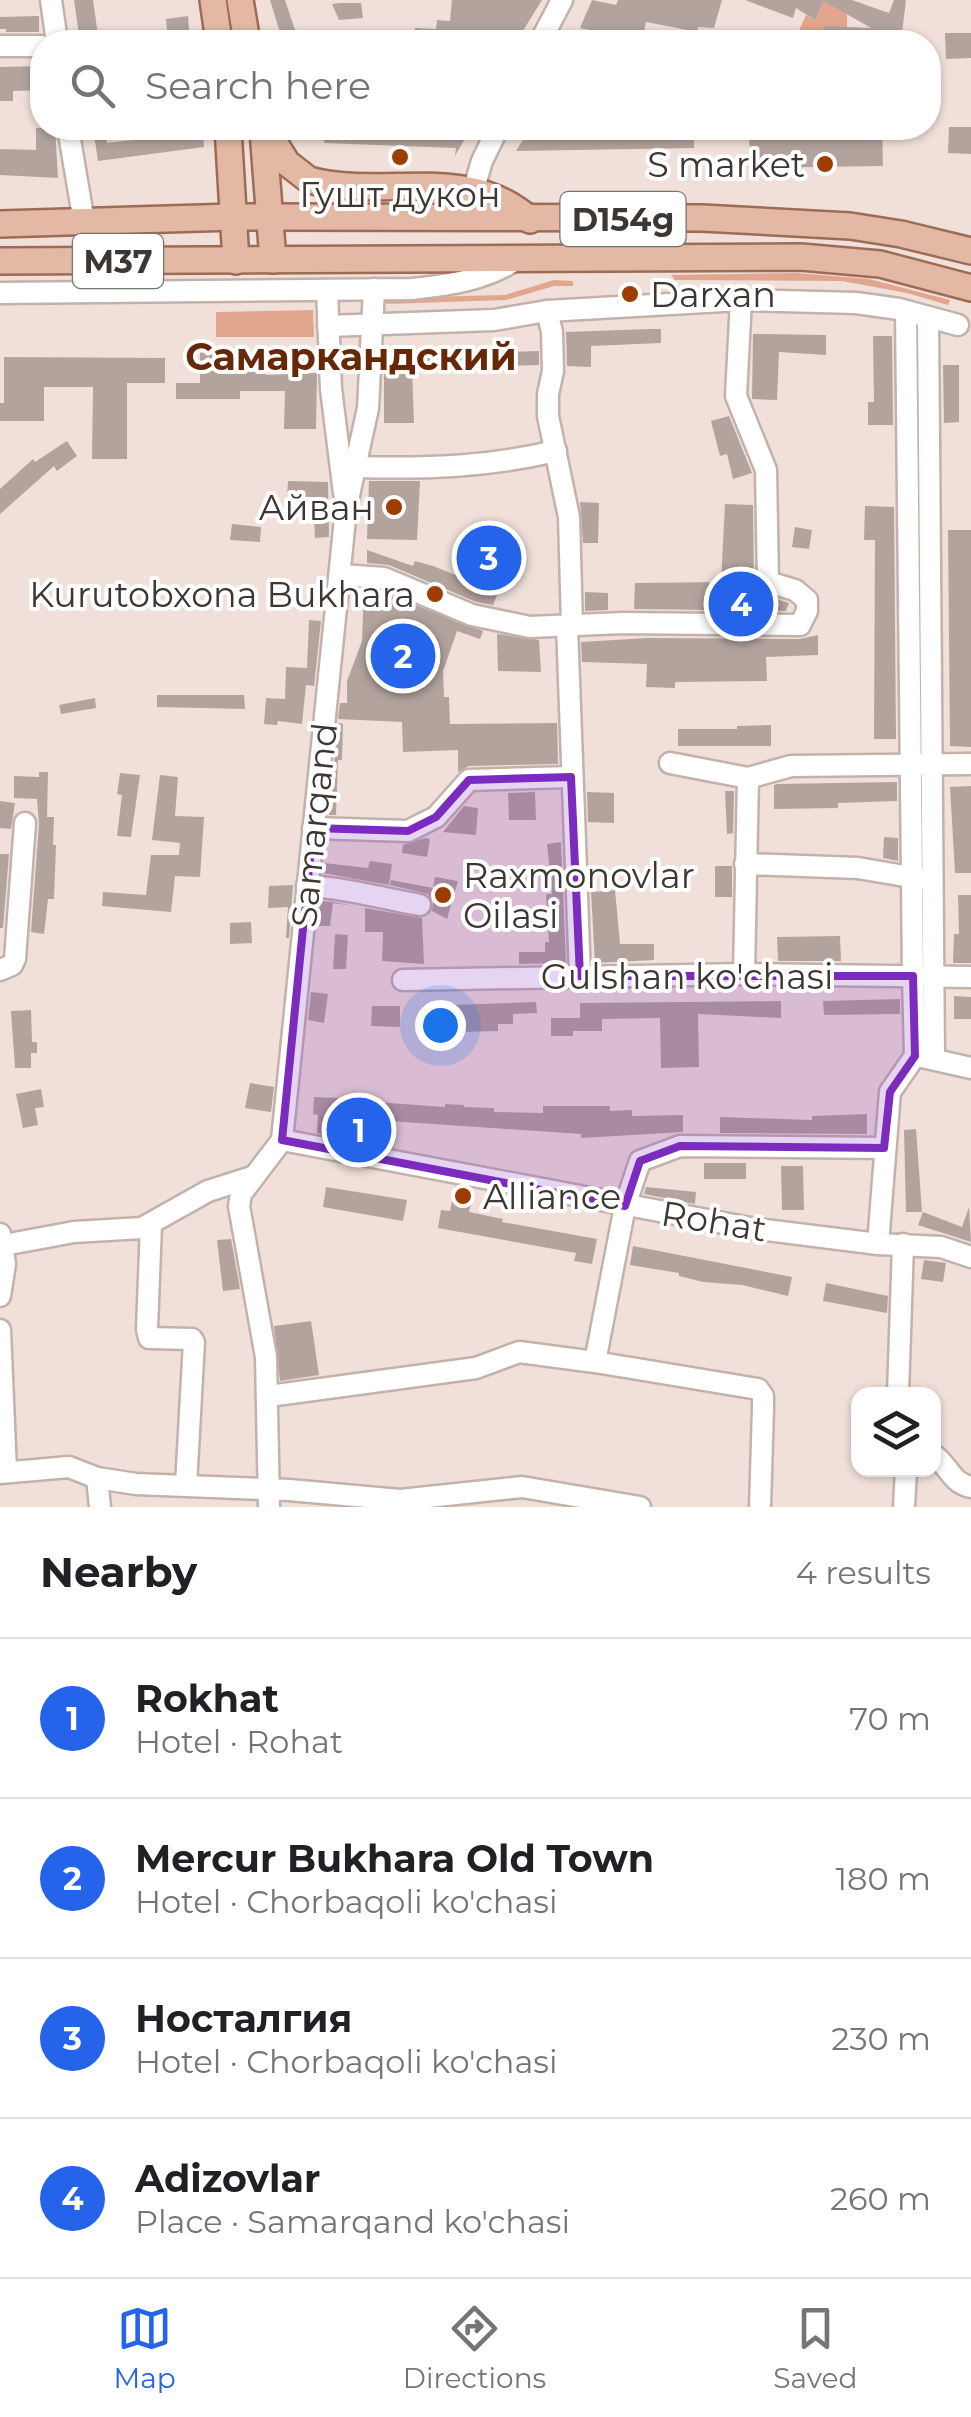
<!DOCTYPE html>
<html lang="en">
<head>
<meta charset="utf-8">
<style>
	:root { --surface:#fff; --page:#f2f2f2; --text:#202124; --muted:#757577; --line:#e0e0e0; --accent:#2563eb }
	body { margin:0; font-family:Montserrat,sans-serif; background:var(--page); color:var(--text) }
	.controls { position:absolute; right:30px; bottom:30px; display:grid; overflow:hidden; border-radius:20px; box-shadow:0 2px 8px #0004 }
	.controls button { width:90px; height:90px; display:grid; place-items:center; padding:0; border:0; border-bottom:2px solid var(--line); background:var(--surface); color:var(--text); font:50px sans-serif }
	.you { position:absolute; left:440px; top:1025px; width:35px; height:35px; margin:-25px; border:8px solid #fff; border-radius:50%; background:#1a73e8; box-shadow:0 0 0 15px #1a73e833 }
	.badge { display:grid; place-items:center; width:65px; height:65px; border-radius:50%; background:var(--accent); color:#fff; font-size:32px; font-weight:700 }
	.pin { position:absolute; translate:-50% -50%; border:5px solid #fff; box-shadow:0 2px 10px #0006 }
	.list { margin:0; padding:0; list-style:none }
	h2 { display:flex; justify-content:space-between; align-items:center; height:130px; margin:0; padding:0 40px; font-size:42px }
	h2 small { font-size:32px; font-weight:400; color:var(--muted) }
	.list li { display:grid; grid-template-columns:65px 1fr auto; gap:30px; align-items:center; box-sizing:border-box; height:160px; padding:0 40px; border-top:2px solid var(--line) }
	.list b { display:block; font-size:38px; white-space:nowrap }
	.list p { margin:0; font-size:32px; white-space:nowrap; color:var(--muted) }
	.list em { font-size:32px; font-style:normal; color:var(--muted) }
	.icon { flex:none; width:55px; height:55px; fill:none; stroke:currentColor; stroke-width:2; stroke-linecap:round; stroke-linejoin:round }
	.map { position:relative; flex:none; width:971px; height:1507px; overflow:hidden }
	.search { position:absolute; background:var(--surface); box-shadow:0 2px 8px #0004; left:30px; right:30px; top:30px; height:110px; display:flex; align-items:center; gap:25px; box-sizing:border-box; padding:0 35px; border-radius:40px; color:var(--muted); font-size:38px }
	.sheet { height:770px; background:var(--surface) }
	nav { display:flex; justify-content:space-around; align-items:center; box-sizing:border-box; height:140px; border-top:2px solid var(--line); background:var(--surface); font-size:28px; color:var(--muted) }
	nav a { display:grid; justify-items:center; gap:5px }
	nav .on { color:var(--accent) }
	.map>svg:first-child { display:block }
	.green { fill:#e1a68d }
	.building { fill:#b3a39d }
	.lines { fill:none; stroke-linecap:round; stroke-linejoin:round }
	.minor-casing { stroke:#c3b2ac; stroke-width:25 }
	.major-casing { stroke:#9d6c56; stroke-width:30 }
	.minor { stroke:#fff; stroke-width:20 }
	.major { stroke:#e3b8a5; stroke-width:25 }
	.marked { fill:#7b2cbf; fill-opacity:0.2; stroke:#7b2cbf; stroke-width:8; stroke-linejoin:round }
	.poi-dot { fill:#9f3c00; stroke:#fff; stroke-width:4 }
	.labels { text-anchor:middle; dominant-baseline:central; stroke-width:8; stroke-linejoin:round; paint-order:stroke }
	.shield { fill:#fff; stroke:#777371; stroke-width:2.5 }
	.shield-label { font-size:32px; font-weight:bold; fill:#3d3734 }
	.poi-label { font-size:35px; fill:#3d3734; stroke:#fff; text-anchor:end }
	.street-label { font-size:35px; fill:#3d3734; stroke:#fff }
	.neighbourhood-label { font-size:38px; font-weight:bold; fill:#672807; stroke:#fff }
</style>
</head>
<body>
<div class="map">
<svg width="971" height="1507" viewBox="0 0 971 1507">
	<rect width="100%" height="100%" fill="#f1e0d9"/>
	<g class="green">
		<polygon points="843,0 839,9 847,14 847,27 824,27 823,40 795,39 806,15 815,20 824,1"/>
		<polygon points="797,273 869,279 950,300 948,305 907,293 842,281 675,280 671,275"/>
		<polygon points="554,280 573,281 573,286 554,286 506,300 387,304 384,298 505,295"/>
		<polygon points="313,310 314,337 216,337 216,312"/>
	</g>
	<g class="building">
		<polygon points="74,0 93,0 99,42 80,42"/>
		<polygon points="270,0 285,0 299,42 283,42"/>
		<polygon points="452,0 542,0 516,42 415,42 415,28 436,29 437,20 450,21"/>
		<polygon points="592,0 616,5 618,0 722,0 714,28 698,27 698,32 646,22 642,41 580,28"/>
		<polygon points="745,0 852,0 889,13 894,0 906,0 901,42 823,40 824,26 871,28 824,1 815,20 796,8 793,18"/>
		<polygon points="340,3 361,3 363,18 339,20 332,4"/>
		<polygon points="39,16 39,32 6,32 6,29 0,29 0,17"/>
		<polygon points="188,16 190,42 168,42 166,19"/>
		<polygon points="945,33 971,33 971,58 946,59"/>
		<polygon points="42,66 42,90 13,91 13,101 0,101 0,67"/>
		<polygon points="949,127 971,127 971,154 948,153"/>
		<polygon points="36,128 55,128 58,178 0,175 0,149 36,150"/>
		<polygon points="93,128 105,128 107,143 203,132 204,147 98,161"/>
		<polygon points="295,128 334,128 335,132 367,134 369,128 433,128 433,135 456,136 457,128 471,128 455,156 456,148 325,143 322,138 294,133"/>
		<polygon points="530,128 694,128 694,148 516,151"/>
		<polygon points="749,128 882,128 883,166 750,168"/>
		<polygon points="650,329 661,329 661,343 591,346 591,367 567,366 566,332"/>
		<polygon points="753,334 826,335 826,355 779,352 777,400 752,399"/>
		<polygon points="873,336 892,336 893,425 868,425 868,402 874,402"/>
		<polygon points="200,348 226,348 226,359 266,359 266,375 317,373 316,429 284,429 285,391 240,391 240,399 176,399 176,383 200,383"/>
		<polygon points="539,351 539,365 412,369 414,423 384,423 384,356"/>
		<polygon points="4,357 165,358 165,383 127,383 127,459 92,459 93,387 44,387 44,421 0,421 0,403 4,403"/>
		<polygon points="943,365 959,365 959,422 944,423"/>
		<polygon points="729,416 752,473 733,479 727,454 720,456 711,421"/>
		<polygon points="67,441 77,456 57,471 54,466 0,514 0,489 33,459 35,462"/>
		<polygon points="288,481 328,482 329,537 315,538 313,497 287,496"/>
		<polygon points="369,481 420,481 417,540 367,539"/>
		<polygon points="580,502 599,503 598,543 583,543"/>
		<polygon points="725,504 753,505 754,583 763,595 789,603 786,611 634,609 635,583 721,582"/>
		<polygon points="865,506 894,507 896,739 874,739 875,540 864,540"/>
		<polygon points="232,524 261,527 260,542 230,540"/>
		<polygon points="795,527 812,530 809,549 792,547"/>
		<polygon points="948,530 971,530 971,747 950,746"/>
		<polygon points="482,547 498,548 494,582 502,583 493,605 476,602 389,565 367,563 367,550 413,566 415,561 433,566 478,584"/>
		<polygon points="364,590 381,592 483,631 480,639 457,631 443,671 444,697 449,697 450,724 557,723 558,764 469,766 458,772 458,750 403,752 402,722 338,719 340,703 347,703 347,681 362,641"/>
		<polygon points="585,592 608,593 608,610 585,611"/>
		<polygon points="309,620 321,621 314,686 306,685 302,724 278,721 277,725 264,724 266,698 285,699 286,667 307,668"/>
		<polygon points="497,634 539,640 541,672 498,671"/>
		<polygon points="818,635 818,655 766,657 767,681 675,682 675,688 646,687 647,664 582,662 581,642 647,638 800,639"/>
		<polygon points="157,695 244,695 245,709 157,707"/>
		<polygon points="95,698 96,708 61,714 59,705"/>
		<polygon points="338,723 343,724 342,760 338,760 336,815 329,815"/>
		<polygon points="771,725 771,746 678,746 678,729 737,729 737,726"/>
		<polygon points="39,772 48,772 47,817 54,817 53,845 56,845 54,899 48,899 44,934 31,932 39,824 37,799 14,798 14,776 39,777"/>
		<polygon points="120,773 140,775 131,837 117,836 122,795 117,794"/>
		<polygon points="160,775 178,777 175,816 204,817 200,877 175,876 171,912 102,906 103,892 146,895 151,855 179,855 180,843 152,840"/>
		<polygon points="897,782 897,801 838,803 838,808 774,809 774,785 778,784"/>
		<polygon points="971,786 971,873 955,873 950,787"/>
		<polygon points="725,791 734,791 733,833 727,834"/>
		<polygon points="535,792 536,820 509,820 508,793"/>
		<polygon points="587,792 614,793 614,823 588,822"/>
		<polygon points="0,801 15,803 11,829 0,828"/>
		<polygon points="464,806 478,808 476,835 443,832"/>
		<polygon points="884,837 898,838 898,861 883,858"/>
		<polygon points="425,838 430,839 427,857 402,853 403,845"/>
		<polygon points="561,842 566,963 519,964 519,952 545,952 545,942 549,942 546,894 552,894 547,844"/>
		<polygon points="0,854 9,854 3,928 0,928"/>
		<polygon points="370,861 392,864 389,885 323,873 324,863 368,868"/>
		<rect x="715" y="866" width="17" height="31"/>
		<polygon points="435,877 458,881 447,919 432,911 433,901 428,894 390,885 391,880 433,888"/>
		<polygon points="293,885 289,938 286,938 288,907 268,908 269,886"/>
		<polygon points="615,890 620,944 654,944 654,960 595,963 591,892"/>
		<polygon points="958,895 971,895 971,963 953,963 954,934 959,934"/>
		<polygon points="320,901 334,902 354,906 333,903 330,926 318,926"/>
		<polygon points="365,908 422,918 424,964 382,961 383,932 365,932"/>
		<polygon points="251,922 252,943 230,944 230,923"/>
		<polygon points="335,934 348,935 346,969 333,969"/>
		<polygon points="840,936 841,961 778,961 777,937"/>
		<polygon points="311,992 328,994 324,1023 308,1020"/>
		<polygon points="954,996 971,997 971,1019 954,1019"/>
		<polygon points="900,999 900,1014 824,1015 823,1001"/>
		<polygon points="781,1001 781,1018 698,1014 699,1067 661,1068 660,1018 602,1019 602,1031 573,1031 573,1036 551,1036 551,1018 580,1018 580,1003"/>
		<polygon points="536,1002 537,1013 513,1014 513,1024 498,1024 498,1031 460,1032 459,1025 423,1025 423,1006"/>
		<polygon points="372,1006 400,1006 400,1027 371,1026"/>
		<polygon points="31,1010 32,1042 37,1042 37,1053 31,1053 31,1068 15,1068 11,1011"/>
		<polygon points="250,1083 274,1087 271,1112 245,1108"/>
		<polygon points="41,1089 44,1107 35,1108 38,1125 23,1128 16,1094"/>
		<polygon points="314,1097 338,1098 337,1114 372,1118 369,1142 317,1133 318,1115 313,1114"/>
		<polygon points="375,1102 445,1107 445,1104 464,1105 464,1107 494,1108 494,1112 543,1113 543,1106 610,1106 610,1111 632,1110 632,1116 683,1115 683,1132 581,1138 581,1134 374,1120"/>
		<polygon points="867,1114 867,1134 720,1133 720,1117 812,1120 812,1116"/>
		<polygon points="916,1129 922,1212 906,1212 904,1130"/>
		<rect x="704" y="1163" width="42" height="16"/>
		<polygon points="781,1166 803,1166 804,1210 782,1210"/>
		<polygon points="455,1186 474,1190 469,1212 503,1219 502,1222 597,1239 592,1264 574,1261 576,1253 438,1228 441,1210 450,1211"/>
		<polygon points="326,1187 407,1200 403,1221 323,1207"/>
		<polygon points="646,1187 696,1192 695,1204 644,1194"/>
		<polygon points="969,1207 971,1242 918,1225 923,1212 962,1227"/>
		<polygon points="231,1239 240,1289 223,1291 217,1240"/>
		<polygon points="633,1246 792,1277 788,1296 742,1285 703,1282 679,1276 679,1273 630,1265"/>
		<polygon points="924,1260 946,1263 943,1282 921,1279"/>
		<polygon points="826,1283 888,1296 887,1313 823,1301"/>
		<polygon points="311,1321 319,1375 280,1381 274,1326"/>
	</g>
	<g class="lines">
		<g class="minor-casing">
			<g id="minor">
				<polyline points="51,0 57,42"/>
				<polyline points="540,42 562,0"/>
				<polyline points="0,46 42,46"/>
				<polyline points="68,128 84,222"/>
				<polyline points="469,205 482,161 498,128"/>
				<polyline points="327,290 331,389 344,493"/>
				<path d="M0 293 412 289C449 285 486 280 517 259"/>
				<polyline points="741,300 856,303 899,309 958,325"/>
				<polyline points="928,317 934,1058"/>
				<polyline points="328,326 494,320 547,311 552,332 553,371 548,394 548,416 569,517 572,625"/>
				<path d="M356 467C428 469 486 467 556 451"/>
				<polyline points="342,575 384,578 472,615 530,627 623,623 800,625 807,611 807,600 795,590 768,582 766,470 736,396 741,300 547,311"/>
				<polyline points="567,626 580,976"/>
				<polyline points="670,763 748,778 791,766 971,764"/>
				<polyline points="313,828 408,831 436,817 469,780 571,777"/>
				<polyline points="745,864 858,868 922,879"/>
				<path d="M307 886C346 888 381 898 420 905"/>
				<polyline points="0,970 12,965 15,959 25,823"/>
				<polyline points="744,974 748,778"/>
				<polyline points="403,980 744,974 971,977"/>
				<polyline points="922,1057 971,1068"/>
				<polyline points="282,1140 346,509 368,408 374,289"/>
				<polyline points="282,1140 750,1228 878,1244 941,1247 971,1257"/>
				<polyline points="151,1224 147,1329 149,1338 192,1339 194,1342 186,1485"/>
				<polyline points="878,1244 890,1092 915,1056 913,976 906,311"/>
				<polyline points="4,1245 74,1232 142,1228 208,1191 252,1177"/>
				<polyline points="0,1296 5,1264 0,1234"/>
				<polyline points="0,1330 6,1471"/>
				<polyline points="898,1394 903,1244"/>
				<polyline points="269,1396 476,1368 519,1352 595,1362"/>
				<path d="M934 1455C949 1466 951 1483 971 1487"/>
				<polyline points="0,1473 69,1467 97,1478 136,1484 289,1490 400,1500 522,1487 640,1507"/>
				<polyline points="97,1478 100,1507"/>
				<polyline points="269,1507 266,1357 239,1206 241,1194 282,1140"/>
				<polyline points="760,1507 763,1408 763,1396 758,1389 595,1362 625,1206 640,1161 680,1146 884,1148"/>
				<polyline points="904,1507 906,1470"/>
			</g>
		</g>
		<g class="major-casing">
			<g id="major">
				<polyline points="213,0 219,42"/>
				<polyline points="240,0 247,42"/>
				<polyline points="228,128 236,261"/>
				<path d="M265 128 287 163 309 180C383 200 467 163 530 220"/>
				<polyline points="263,131 273,260"/>
				<polyline points="0,224 234,217 702,218 850,226 901,234 971,251"/>
				<polyline points="0,261 801,257 880,264 971,288"/>
			</g>
		</g>
		<use href="#minor" class="minor"/>
		<use href="#major" class="major"/>
	</g>
	<path class="marked" d="M571 777 580 976H913L915 1056 890 1092 884 1148 680 1146 640 1161 625 1206 282 1140 313 828 408 831 436 817 469 780Z"/>
	<g class="poi-dot">
		<circle cx="400" cy="157" r="10"/>
		<circle cx="825" cy="164" r="10"/>
		<circle cx="630" cy="294" r="10"/>
		<circle cx="394" cy="507" r="10"/>
		<circle cx="435" cy="594" r="10"/>
		<circle cx="443" cy="895" r="10"/>
		<circle cx="463" cy="1196" r="10"/>
	</g>
	<g class="labels">
		<g class="shield">
			<rect x="560.5" y="192" width="125" height="54" rx="8"/>
			<rect x="73" y="234" width="90" height="54" rx="8"/>
		</g>
		<g class="shield-label">
			<text x="623" y="219">D154g</text>
			<text x="118" y="261">M37</text>
		</g>
		<g class="poi-label">
			<text x="805" y="164">S market</text>
			<text x="400" y="194" text-anchor="middle">Гушт дукон</text>
			<text x="650" y="294" text-anchor="start">Darxan</text>
			<text x="374" y="507">Айван</text>
			<text x="415" y="594">Kurutobxona Bukhara</text>
			<text x="463" y="875" text-anchor="start">Raxmonovlar<tspan x="463" dy="40">Oilasi</tspan></text>
			<text x="483" y="1196" text-anchor="start">Alliance</text>
		</g>
		<g class="street-label">
			<text transform="translate(314 825) rotate(-84)">Samarqand</text>
			<text x="687" y="976">Gulshan ko'chasi</text>
			<text transform="translate(714 1221) rotate(9)">Rohat</text>
		</g>
		<g class="neighbourhood-label">
			<text x="351" y="356">Самаркандский</text>
		</g>
	</g>
</svg>
<div class="controls">
<button><svg class="icon" aria-label="layers" viewBox="0 0 24 24"><path d="M12 4l9 5-9 5-9-5zM3 14l9 5 9-5"/></svg></button>
</div>
<div class="you"></div>
<div class="pin badge" style="left:359px;top:1130px">1</div>
<div class="pin badge" style="left:403px;top:656px">2</div>
<div class="pin badge" style="left:489px;top:558px">3</div>
<div class="pin badge" style="left:741px;top:604px">4</div>
<div class="search"><svg class="icon" aria-label="search" viewBox="0 0 24 24"><circle cx="10" cy="10" r="6"/><path d="M15 15l6 6"/></svg>Search here</div>
</div>
<section class="sheet">
<h2>Nearby<small>4 results</small></h2>
<ul class="list">
<li><span class="badge">1</span><div><b>Rokhat</b><p>Hotel · Rohat</p></div><em>70 m</em></li>
<li><span class="badge">2</span><div><b>Mercur Bukhara Old Town</b><p>Hotel · Chorbaqoli ko'chasi</p></div><em>180 m</em></li>
<li><span class="badge">3</span><div><b>Носталгия</b><p>Hotel · Chorbaqoli ko'chasi</p></div><em>230 m</em></li>
<li><span class="badge">4</span><div><b>Adizovlar</b><p>Place · Samarqand ko'chasi</p></div><em>260 m</em></li>
</ul>
</section>
<nav>
<a class="on"><svg class="icon" aria-label="map" viewBox="0 0 24 24"><path d="M3 6l6-2 6 2 6-2v14l-6 2-6-2-6 2zM9 4v14M15 6v14"/></svg>Map</a>
<a><svg class="icon" aria-label="directions" viewBox="0 0 24 24"><path d="M12 3l9 9-9 9-9-9zM9 14v-3h6M13 9l2 2-2 2"/></svg>Directions</a>
<a><svg class="icon" aria-label="saved" viewBox="0 0 24 24"><path d="M7 4h10v16l-5-4-5 4z"/></svg>Saved</a>
</nav>
</body>
</html>
